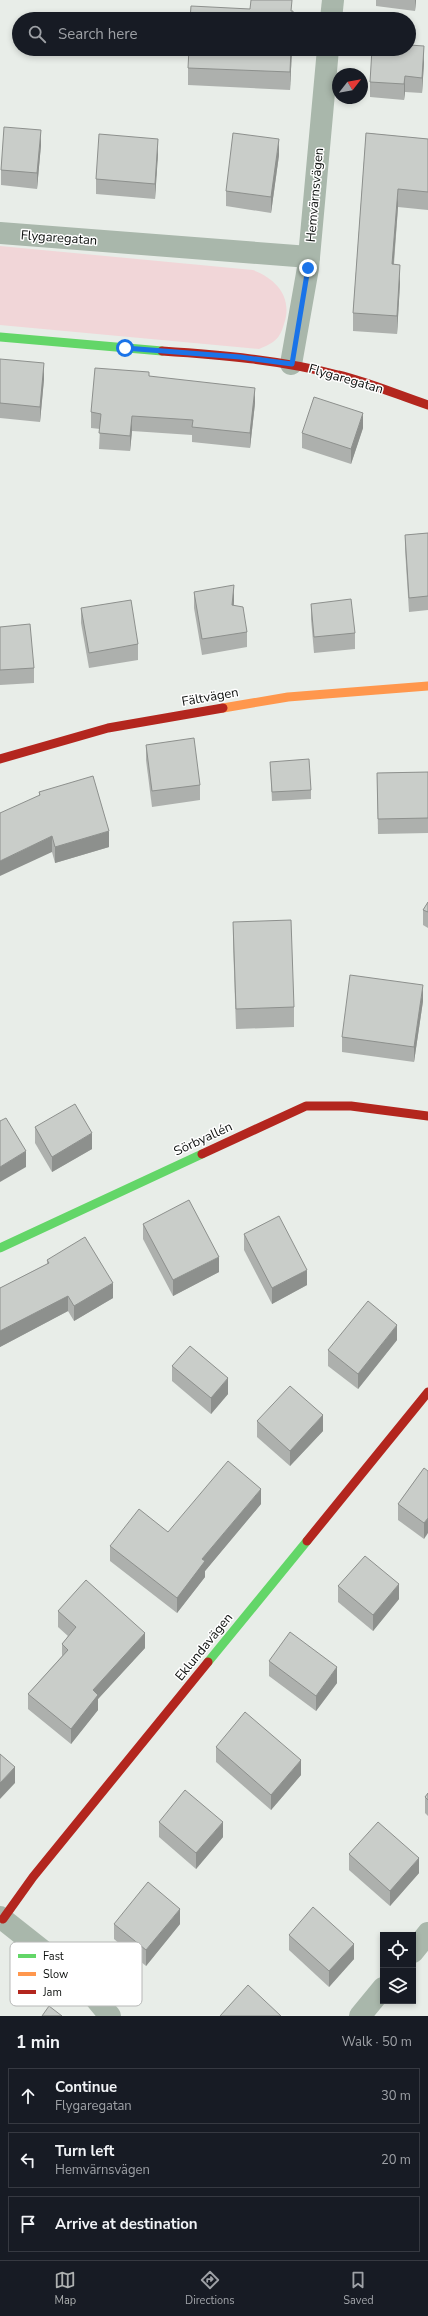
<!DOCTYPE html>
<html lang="en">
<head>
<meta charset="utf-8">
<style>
	:root { --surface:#171b24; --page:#20242c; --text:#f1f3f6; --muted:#9ea1a6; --line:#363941; --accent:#adb0b0 }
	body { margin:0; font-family:"Nunito Sans",sans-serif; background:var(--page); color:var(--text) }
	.controls { position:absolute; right:12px; bottom:12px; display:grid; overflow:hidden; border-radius:0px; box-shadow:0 2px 6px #0003 }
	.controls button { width:36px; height:36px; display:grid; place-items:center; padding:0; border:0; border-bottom:1px solid var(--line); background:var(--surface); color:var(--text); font:20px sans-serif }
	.compass { position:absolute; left:332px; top:68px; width:36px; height:36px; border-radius:50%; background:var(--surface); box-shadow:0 2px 6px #0003; rotate:59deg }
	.stop { position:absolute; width:12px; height:12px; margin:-9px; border:3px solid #1a73e8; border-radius:50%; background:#fff }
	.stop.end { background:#1a73e8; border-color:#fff; box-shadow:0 1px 4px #0008 }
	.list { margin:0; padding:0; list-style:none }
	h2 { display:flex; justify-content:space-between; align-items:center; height:52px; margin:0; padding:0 16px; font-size:17px }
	h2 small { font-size:13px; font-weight:400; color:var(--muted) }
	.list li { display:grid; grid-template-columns:26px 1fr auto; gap:12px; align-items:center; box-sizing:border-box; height:56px; margin:0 8px 8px; padding:0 8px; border:1px solid var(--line); border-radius:0px }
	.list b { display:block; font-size:15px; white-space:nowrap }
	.list p { margin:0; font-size:13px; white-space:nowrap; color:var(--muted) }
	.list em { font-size:13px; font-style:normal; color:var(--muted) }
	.icon { flex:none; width:22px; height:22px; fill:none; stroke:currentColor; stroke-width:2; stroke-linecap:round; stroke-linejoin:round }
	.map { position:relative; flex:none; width:428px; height:2016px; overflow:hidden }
	.search { position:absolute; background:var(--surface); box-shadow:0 2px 6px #0003; left:12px; right:12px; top:12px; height:44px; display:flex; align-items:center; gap:10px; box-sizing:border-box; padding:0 14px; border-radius:22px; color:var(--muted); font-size:15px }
	.sheet { height:244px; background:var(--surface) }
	nav { display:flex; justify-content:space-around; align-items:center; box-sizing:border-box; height:56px; border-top:1px solid var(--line); background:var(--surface); font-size:11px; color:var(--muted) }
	nav a { display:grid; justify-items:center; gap:2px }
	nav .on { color:var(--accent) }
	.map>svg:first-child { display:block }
	.green { fill:#f1d6d8 }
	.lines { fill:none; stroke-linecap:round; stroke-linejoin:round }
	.street { stroke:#a9b7ab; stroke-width:22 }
	.fast { stroke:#63d668; stroke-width:9 }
	.slow { stroke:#ff974d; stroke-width:9 }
	.jam { stroke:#b3261e; stroke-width:9 }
	.wall { fill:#adb0ad }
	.shaded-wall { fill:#8d908d }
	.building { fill:#c9cdc9; stroke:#8d908d }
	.route { stroke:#1a73e8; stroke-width:5 }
	.labels { text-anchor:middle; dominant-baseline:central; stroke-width:3; stroke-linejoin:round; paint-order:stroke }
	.street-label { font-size:13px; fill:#0e110f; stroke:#fff }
	.key { fill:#fff; stroke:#b7b8b7; stroke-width:1 }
	.key-label { font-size:11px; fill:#0e110f }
</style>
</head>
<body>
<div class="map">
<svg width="428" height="2016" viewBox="0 0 428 2016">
	<rect width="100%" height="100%" fill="#e8ede8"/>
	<path class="green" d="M0 246 253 270C277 279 293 298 284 324 282 331 279 338 273 342 269 345 263 347 259 349L0 325Z"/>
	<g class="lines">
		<g class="street">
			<polyline points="331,19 333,0"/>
			<polyline points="0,233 309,257"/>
			<polyline points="291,364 308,268 328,49"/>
			<polyline points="0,1917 81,1981 110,2016"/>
			<polyline points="413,1952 428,1933"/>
			<polyline points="360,2016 383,1988"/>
		</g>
		<g class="fast">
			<polyline points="0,337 162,351"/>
			<polyline points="0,1248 202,1154"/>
			<polyline points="208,1662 307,1541"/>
		</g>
		<polyline class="slow" points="223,708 288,697 428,686"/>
		<g class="jam">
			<path d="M162 351C222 355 280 360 338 375 368 382 398 395 428 405"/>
			<polyline points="0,759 108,728 223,708"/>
			<polyline points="202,1154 306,1106 351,1106 428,1116"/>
			<polyline points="307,1541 428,1392"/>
			<polyline points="3,1919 33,1877 208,1662"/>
		</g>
	</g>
	<g class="wall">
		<polygon points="376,0 416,0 415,11 376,6"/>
		<polygon points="292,49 290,90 188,85 188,68"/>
		<polygon points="424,62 422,93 405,92 404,100 370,97 370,82"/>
		<polygon points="366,133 428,139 428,210 398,207 394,264 400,283 397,334 353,331 353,313"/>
		<polygon points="41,145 37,189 1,185 1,170"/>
		<polygon points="158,154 155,199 96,194 96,179"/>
		<polygon points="279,155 271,213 226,206 226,191"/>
		<polygon points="0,359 44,379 40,422 0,418"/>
		<polygon points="149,376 255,403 250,448 192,442 192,435 132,431 130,451 99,449 100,429 91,428 91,412"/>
		<polygon points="363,428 351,464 302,448 302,433"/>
		<polygon points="428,533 428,610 409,612 405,549 405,535"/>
		<polygon points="194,592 234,601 234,605 247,632 247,647 202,655 194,608"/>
		<polygon points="311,604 355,633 355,649 314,653 311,619"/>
		<polygon points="81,608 138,644 138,660 89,668 81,623"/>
		<polygon points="0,627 34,668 34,683 0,685"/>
		<polygon points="146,745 200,785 200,800 152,807 146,760"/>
		<polygon points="270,762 311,790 311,799 272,801"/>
		<polygon points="428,772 428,833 378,834 377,773"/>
		<polygon points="39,792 109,847 55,863 52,852 39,795"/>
		<polygon points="428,902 428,928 423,925 423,910"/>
		<polygon points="233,922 294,1007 294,1027 236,1029 233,942"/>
		<polygon points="423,1001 414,1062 342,1052 342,1037"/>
		<polygon points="35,1127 92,1149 52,1172 35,1143"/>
		<polygon points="143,1224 219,1272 173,1296 143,1239"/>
		<polygon points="244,1234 307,1285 272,1304 244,1250"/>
		<polygon points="47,1260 113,1298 74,1321 68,1311 0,1347 0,1288 47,1264"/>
		<polygon points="397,1340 358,1389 328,1366 328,1350"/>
		<polygon points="172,1366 228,1394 211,1414 172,1381"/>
		<polygon points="257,1421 323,1431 290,1466 257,1437"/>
		<polygon points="424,1468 424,1539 398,1520 398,1504"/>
		<polygon points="261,1504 205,1571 205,1577 177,1613 110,1561 110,1546 168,1532"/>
		<polygon points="338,1586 399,1599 373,1631 338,1602"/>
		<polygon points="58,1611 145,1648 98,1699 98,1710 71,1744 28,1709 28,1694 62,1656 62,1644 68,1636 58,1627"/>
		<polygon points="269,1661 337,1683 316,1711 269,1676"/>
		<polygon points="216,1747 301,1775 271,1810 216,1762"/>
		<polygon points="428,1793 428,1816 425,1813 425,1797"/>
		<polygon points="159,1822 223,1837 196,1869 159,1837"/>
		<polygon points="349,1854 419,1873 390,1906 349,1870"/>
		<polygon points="114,1924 180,1924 146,1966 114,1939"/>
		<polygon points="289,1935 354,1959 329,1987 289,1950"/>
	</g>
	<g class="shaded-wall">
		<polygon points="415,0 416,0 415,11"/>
		<polygon points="424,46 424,62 422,93 422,78"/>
		<polygon points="291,49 292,49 290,90 290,72"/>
		<polygon points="405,76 405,92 404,100 404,84"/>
		<polygon points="41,130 41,145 37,189 37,173"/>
		<polygon points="158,139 158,154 155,199 155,184"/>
		<polygon points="279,139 279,155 271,213 271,197"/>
		<polygon points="398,189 398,207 392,283 392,264"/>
		<polygon points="400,265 400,283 397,334 397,316"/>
		<polygon points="44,363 44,379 40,422 40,407"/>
		<polygon points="255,388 255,403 250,448 250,433"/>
		<polygon points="363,413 363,428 351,464 351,449"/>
		<polygon points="132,416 132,431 130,451 130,436"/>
		<polygon points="234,585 234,601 232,620 232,605"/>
		<polygon points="109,831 109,847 55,863 55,847"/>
		<polygon points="52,836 52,852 0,876 0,861"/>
		<polygon points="423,985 423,1001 414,1062 414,1047"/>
		<polygon points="92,1133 92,1149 52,1172 52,1157"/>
		<polygon points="26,1151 26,1167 0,1182 0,1167"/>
		<polygon points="219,1257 219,1272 173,1296 173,1280"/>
		<polygon points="307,1270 307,1285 272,1304 272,1288"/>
		<polygon points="113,1283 113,1298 74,1321 74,1306"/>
		<polygon points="68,1296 68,1311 0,1347 0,1331"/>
		<polygon points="397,1325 397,1340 358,1389 358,1374"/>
		<polygon points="228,1378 228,1394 211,1414 211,1398"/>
		<polygon points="323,1415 323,1431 290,1466 290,1451"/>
		<polygon points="261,1489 261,1504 205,1571 205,1577 177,1613 177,1598 202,1559"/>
		<polygon points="428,1518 428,1533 424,1539 424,1523"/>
		<polygon points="399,1584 399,1599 373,1631 373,1615"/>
		<polygon points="145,1633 145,1648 98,1699 98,1710 71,1744 71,1729 93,1690"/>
		<polygon points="337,1667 337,1683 316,1711 316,1696"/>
		<polygon points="301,1760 301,1775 271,1810 271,1795"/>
		<polygon points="15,1767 15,1783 0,1799 0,1783"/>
		<polygon points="223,1822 223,1837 196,1869 196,1853"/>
		<polygon points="419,1858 419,1873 390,1906 390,1891"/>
		<polygon points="180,1909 180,1924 146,1966 146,1950"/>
		<polygon points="354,1944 354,1959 329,1987 329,1971"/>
	</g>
	<g class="building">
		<polygon points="251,0 292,0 291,11 293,11 293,19 190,19 191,6 250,9"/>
		<polygon points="409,45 424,46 422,78 405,76 404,84 370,82 372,49 409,49"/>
		<polygon points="189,49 291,49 290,72 188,68"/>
		<polygon points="4,127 41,130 37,173 1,170"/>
		<polygon points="233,133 279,139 271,197 226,191"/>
		<polygon points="366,133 428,139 428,192 398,189 392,264 400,265 397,316 353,313"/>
		<polygon points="99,134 158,139 155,184 96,179"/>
		<polygon points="0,359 44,363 40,407 0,403"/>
		<polygon points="95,368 149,372 149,376 255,388 250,433 192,427 193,420 132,416 130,436 99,433 101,414 91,412"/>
		<polygon points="314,397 363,413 351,449 302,433"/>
		<polygon points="428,533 428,596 409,598 405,535"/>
		<polygon points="234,585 232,605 243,607 247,632 202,639 194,592"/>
		<polygon points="351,599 355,633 314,637 311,604"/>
		<polygon points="131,600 138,644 89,653 81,608"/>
		<polygon points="30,624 34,668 0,670 0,627"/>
		<polygon points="194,738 200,785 152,791 146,745"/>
		<polygon points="309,759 311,790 272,792 270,762"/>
		<polygon points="428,772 428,818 378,819 377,773"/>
		<polygon points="93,776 109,831 55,847 52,836 0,861 0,813 40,795 39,792"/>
		<polygon points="428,902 428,912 423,910"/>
		<polygon points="291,920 294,1007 236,1009 233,922"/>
		<polygon points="350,975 423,985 414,1047 342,1037"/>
		<polygon points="75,1104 92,1133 52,1157 35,1127"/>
		<polygon points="6,1118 26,1151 0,1167 0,1121"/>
		<polygon points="189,1200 219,1257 173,1280 143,1224"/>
		<polygon points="279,1216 307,1270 272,1288 244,1234"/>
		<polygon points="85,1237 113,1283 74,1306 68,1296 0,1331 0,1288 49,1263 47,1260"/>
		<polygon points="368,1301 397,1325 358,1374 328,1350"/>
		<polygon points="190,1346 228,1378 211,1398 172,1366"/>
		<polygon points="290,1386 323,1415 290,1451 257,1421"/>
		<polygon points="228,1461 261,1489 202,1559 205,1561 177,1598 110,1546 139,1509 168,1532"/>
		<polygon points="424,1468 428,1471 428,1518 424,1523 398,1504"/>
		<polygon points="365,1556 399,1584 373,1615 338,1586"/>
		<polygon points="86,1580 145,1633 93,1690 98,1695 71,1729 28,1694 68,1650 62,1644 76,1627 58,1611"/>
		<polygon points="290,1632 337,1667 316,1696 269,1661"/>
		<polygon points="245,1712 301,1760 271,1795 216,1747"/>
		<polygon points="0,1754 15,1767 0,1783"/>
		<polygon points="185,1790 223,1822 196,1853 159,1822"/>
		<polygon points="428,1793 428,1800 425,1797"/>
		<polygon points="378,1822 419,1858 390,1891 349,1854"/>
		<polygon points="148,1882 180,1909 146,1950 114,1924"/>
		<polygon points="313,1907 354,1944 329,1971 289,1935"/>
		<polygon points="248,1985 281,2016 220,2016"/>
		<polygon points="49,2006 62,2016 42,2016"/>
	</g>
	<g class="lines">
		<polyline class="route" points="125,348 240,357 292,364 308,268"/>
	</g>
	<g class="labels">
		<g class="street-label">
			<text transform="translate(315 195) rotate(-85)">Hemvärnsvägen</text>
			<text transform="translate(59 238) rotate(4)">Flygaregatan</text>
			<text transform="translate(346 379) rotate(16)">Flygaregatan</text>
			<text transform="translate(210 697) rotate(-10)">Fältvägen</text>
			<text transform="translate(203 1139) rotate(-25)">Sörbyallén</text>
			<text transform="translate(204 1647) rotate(-51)">Eklundavägen</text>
		</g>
	</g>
	<rect x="10" y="1942" width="132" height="64" rx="6" class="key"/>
	<rect x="18" y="1954" width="18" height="4" fill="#63d668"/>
	<rect x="18" y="1972" width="18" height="4" fill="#ff974d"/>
	<rect x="18" y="1990" width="18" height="4" fill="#b3261e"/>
	<g class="key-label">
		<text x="43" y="1960">Fast</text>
		<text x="43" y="1978">Slow</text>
		<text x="43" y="1996">Jam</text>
	</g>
</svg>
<div class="controls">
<button><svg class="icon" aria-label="locate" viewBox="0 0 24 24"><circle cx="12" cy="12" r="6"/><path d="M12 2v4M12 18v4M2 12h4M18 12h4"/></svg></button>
<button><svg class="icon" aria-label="layers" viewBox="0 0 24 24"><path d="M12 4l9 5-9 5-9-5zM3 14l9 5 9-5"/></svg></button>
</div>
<svg class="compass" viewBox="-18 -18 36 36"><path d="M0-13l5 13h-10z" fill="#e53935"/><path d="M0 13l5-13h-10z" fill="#9ea1a6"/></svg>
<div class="stop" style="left:125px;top:348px"></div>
<div class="stop end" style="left:308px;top:268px"></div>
<div class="search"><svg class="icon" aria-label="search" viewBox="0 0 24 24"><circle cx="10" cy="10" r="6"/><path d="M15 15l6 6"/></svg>Search here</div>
</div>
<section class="sheet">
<h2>1 min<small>Walk · 50 m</small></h2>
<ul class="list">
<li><svg class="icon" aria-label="ahead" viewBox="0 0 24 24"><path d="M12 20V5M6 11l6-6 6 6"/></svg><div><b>Continue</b><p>Flygaregatan</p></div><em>30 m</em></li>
<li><svg class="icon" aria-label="left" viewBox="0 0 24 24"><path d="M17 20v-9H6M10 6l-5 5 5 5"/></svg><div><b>Turn left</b><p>Hemvärnsvägen</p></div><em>20 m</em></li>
<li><svg class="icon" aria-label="arrive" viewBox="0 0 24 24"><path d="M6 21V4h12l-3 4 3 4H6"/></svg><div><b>Arrive at destination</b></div></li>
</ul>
</section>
<nav>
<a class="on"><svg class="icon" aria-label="map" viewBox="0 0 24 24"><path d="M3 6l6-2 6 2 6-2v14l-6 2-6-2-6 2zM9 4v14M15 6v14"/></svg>Map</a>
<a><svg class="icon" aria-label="directions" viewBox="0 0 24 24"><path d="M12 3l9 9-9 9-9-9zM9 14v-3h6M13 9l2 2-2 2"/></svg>Directions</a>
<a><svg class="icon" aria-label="saved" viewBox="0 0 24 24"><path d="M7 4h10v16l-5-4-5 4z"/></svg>Saved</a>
</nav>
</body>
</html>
